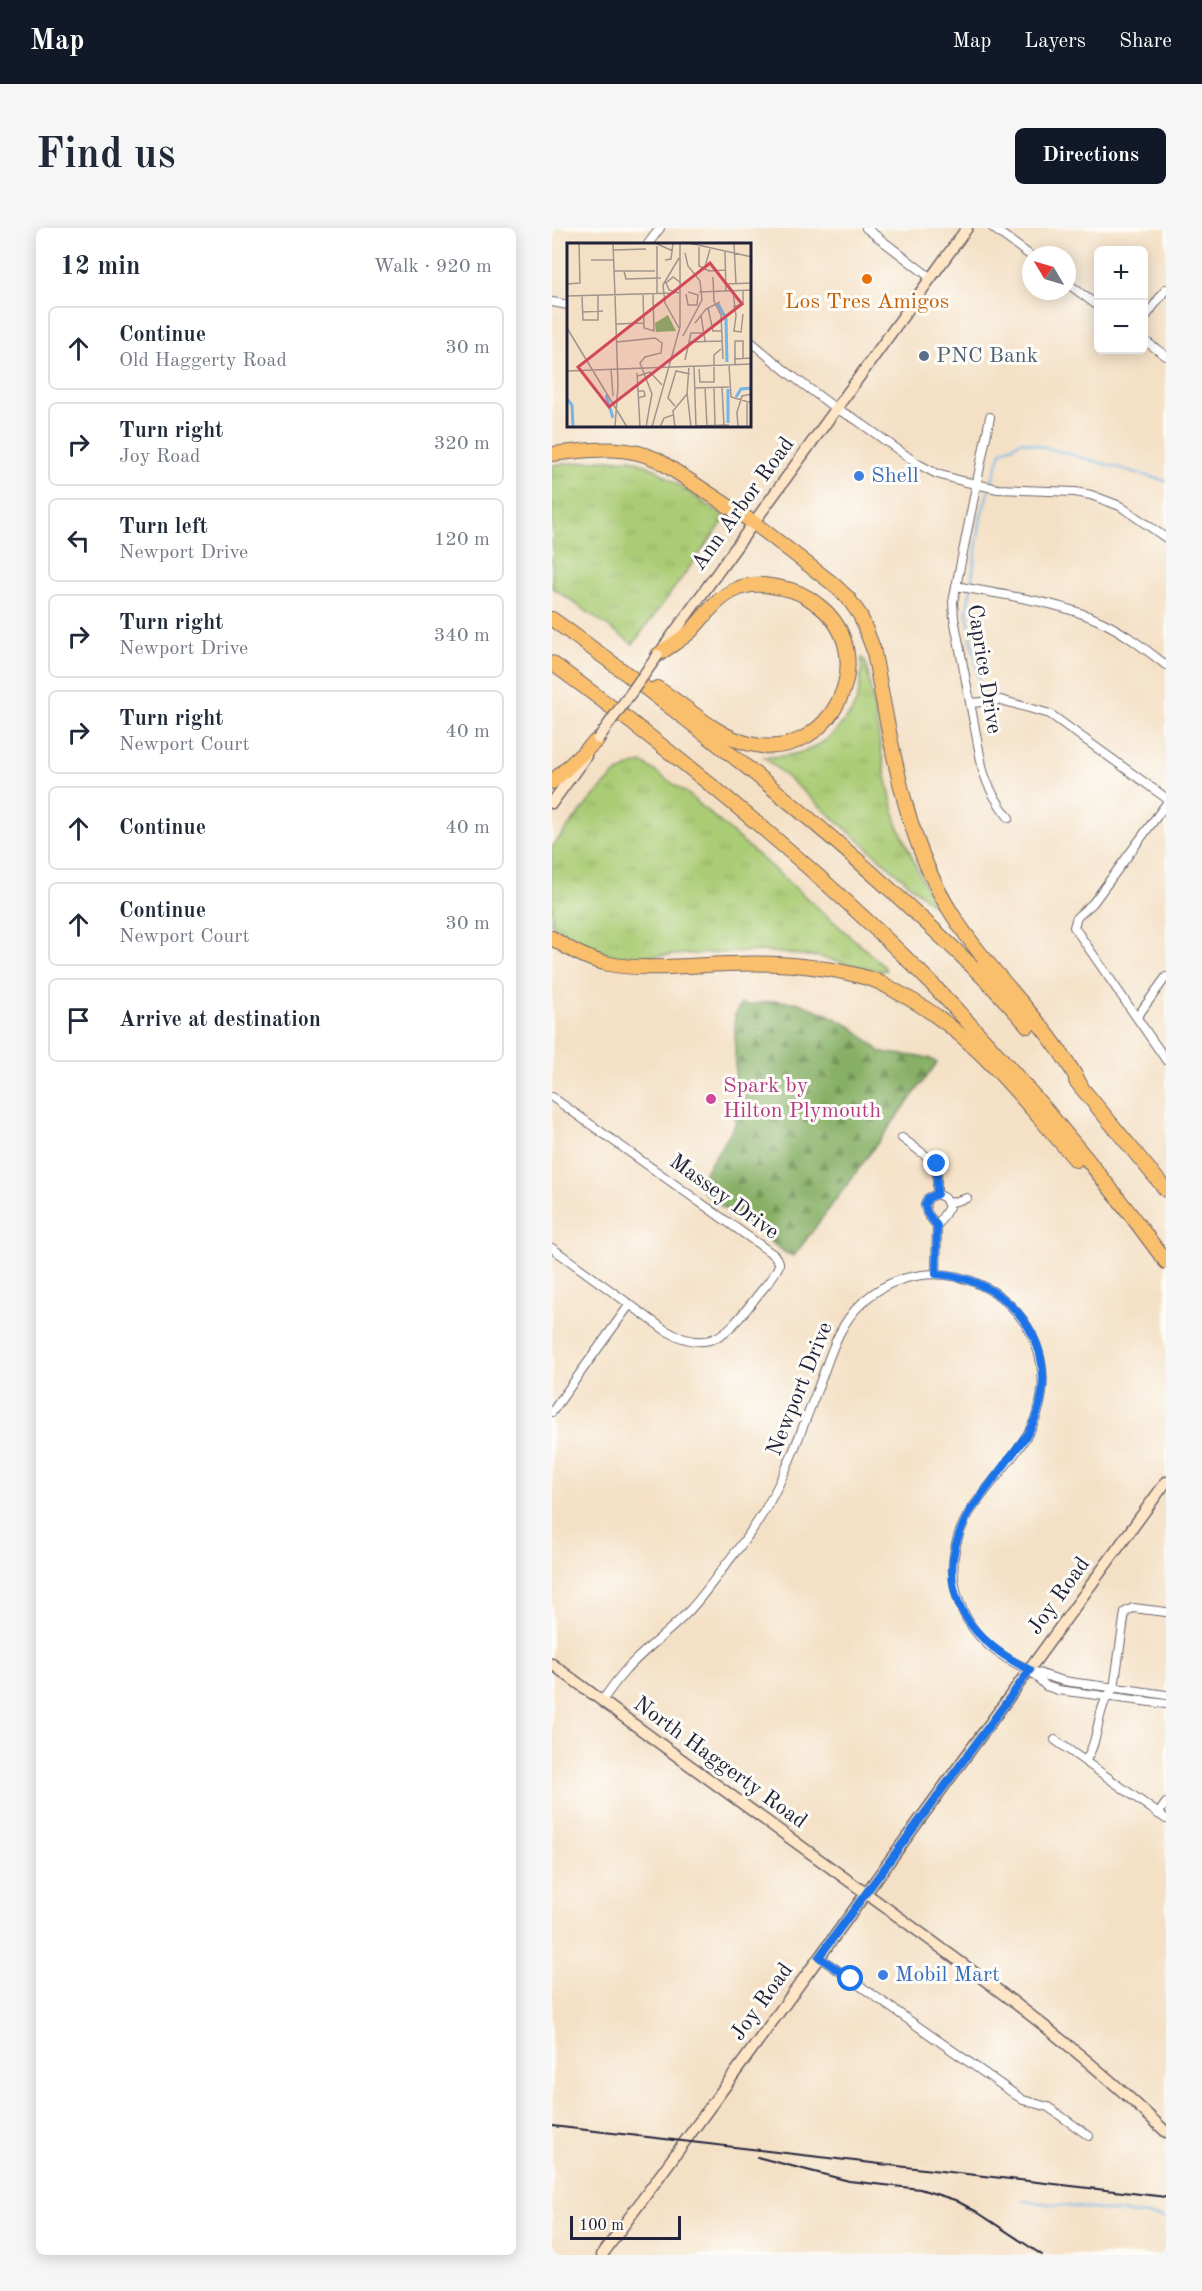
<!DOCTYPE html>
<html lang="en">
<head>
<meta charset="utf-8">
<style>
	:root { --surface:#fff; --page:#f6f6f7; --text:#1f2937; --muted:#747a83; --line:#e0e1e3; --accent:#111827 }
	body { margin:0; font-family:"Old Standard TT",serif; background:var(--page); color:var(--text) }
	.controls { position:absolute; right:18px; top:18px; display:grid; overflow:hidden; border-radius:9px; box-shadow:0 3px 15px #0003 }
	.controls button { width:54px; height:54px; display:grid; place-items:center; padding:0; border:0; border-bottom:2px solid var(--line); background:var(--surface); color:var(--text); font:30px sans-serif }
	.compass { position:absolute; left:470px; top:18px; width:54px; height:54px; border-radius:50%; background:var(--surface); box-shadow:0 3px 15px #0003; rotate:308deg }
	.scale { position:absolute; left:18px; bottom:15px; width:111px; box-sizing:border-box; padding-left:6px; border:3px solid #22223b; border-top:0; font-size:16px; line-height:21px; white-space:nowrap; color:#22223b; -webkit-text-stroke:4px #fdfcf7; paint-order:stroke }
	.stop { position:absolute; width:18px; height:18px; margin:-14px; border:4px solid #1a73e8; border-radius:50%; background:#fff }
	.stop.end { background:#1a73e8; border-color:#fff; box-shadow:0 2px 6px #0008 }
	.list { margin:0; padding:0; list-style:none }
	h2 { display:flex; justify-content:space-between; align-items:center; height:78px; margin:0; padding:0 24px; font-size:26px }
	h2 small { font-size:20px; font-weight:400; color:var(--muted) }
	.list li { display:grid; grid-template-columns:39px 1fr auto; gap:18px; align-items:center; box-sizing:border-box; height:84px; margin:0 12px 12px; padding:0 12px; border:2px solid var(--line); border-radius:9px }
	.list b { display:block; font-size:22px; white-space:nowrap }
	.list p { margin:0; font-size:20px; white-space:nowrap; color:var(--muted) }
	.list em { font-size:20px; font-style:normal; color:var(--muted) }
	.icon { flex:none; width:33px; height:33px; fill:none; stroke:currentColor; stroke-width:2; stroke-linecap:round; stroke-linejoin:round }
	.map { position:relative; flex:none; width:614px; height:2027px; overflow:hidden; border-radius:9px }
	header { display:flex; align-items:center; gap:36px; box-sizing:border-box; height:84px; padding:0 30px; background:var(--accent); color:#fff }
	header strong { font-size:28px }
	nav { display:flex; gap:33px; margin-inline-start:auto; font-size:21px }
	.intro { display:flex; align-items:center; justify-content:space-between; box-sizing:border-box; height:144px; padding:0 36px }
	h1 { margin:0; font-size:42px }
	.button { padding:15px 27px; border-radius:9px; background:var(--accent); color:#fff; font-size:21px; font-weight:700 }
	main { display:flex; gap:36px; padding:0 36px }
	aside { flex:1; background:var(--surface); border-radius:9px; box-shadow:0 3px 15px #0003 }
	.map>svg:first-child { display:block }
	.grass { fill:url(#grass-tufts); stroke:#667758; stroke-width:1.5 }
	.forest { fill:url(#forest-firs); stroke:#546950; stroke-width:1.5 }
	.lines { fill:none; stroke-linecap:round; stroke-linejoin:round }
	.stream { stroke:#72b6e7; stroke-width:2 }
	.street-casing { stroke:#6c646b; stroke-width:10 }
	.secondary-casing { stroke:#6c646b; stroke-width:13 }
	.highway-casing { stroke:#6c646b; stroke-width:16 }
	.street { stroke:#fff; stroke-width:8 }
	.secondary { stroke:#fde5c5; stroke-width:10 }
	.highway { stroke:#f9bf6d; stroke-width:14 }
	.rail { stroke:#22223b; stroke-width:2 }
	.secondary-bridge-casing { stroke:#6c646b; stroke-width:13; stroke-linecap:butt }
	.secondary-bridge { stroke:#fde5c5; stroke-width:10 }
	.route { stroke:#1a73e8; stroke-width:8 }
	.food-dot { fill:#e8710a; stroke:#fdfcf7; stroke-width:2 }
	.service-dot { fill:#5c6f8a; stroke:#fdfcf7; stroke-width:2 }
	.shop-dot { fill:#3f7fe0; stroke:#fdfcf7; stroke-width:2 }
	.hotel-dot { fill:#d1479c; stroke:#fdfcf7; stroke-width:2 }
	.labels { text-anchor:middle; dominant-baseline:central; stroke-width:6; stroke-linejoin:round; paint-order:stroke }
	.food-label { font-size:22px; fill:#c56008; stroke:#fdfcf7 }
	.service-label { font-size:22px; fill:#4e5e75; stroke:#fdfcf7; text-anchor:start }
	.shop-label { font-size:22px; fill:#366cbe; stroke:#fdfcf7; text-anchor:start }
	.street-label { font-size:22px; fill:#22223b; stroke:#fdfcf7 }
	.hotel-label { font-size:22px; fill:#b23c85; stroke:#fdfcf7; text-anchor:start }
	.inset-river { fill:none; stroke:#72b6e7; stroke-width:3 }
	.inset-road { fill:none; stroke:#a0948e; stroke-width:1.5 }
	.view { fill:#d1495b; fill-opacity:0.15; stroke:#d1495b; stroke-width:3 }
	.inset-edge { fill:none; stroke:#22223b; stroke-width:3 }
</style>
</head>
<body>
<header>
<strong>Map</strong>
<nav><a>Map</a><a>Layers</a><a>Share</a></nav>
</header>
<div class="intro"><h1>Find us</h1><a class="button">Directions</a></div>
<main>
<aside>
<h2>12 min<small>Walk · 920 m</small></h2>
<ul class="list">
<li><svg class="icon" aria-label="ahead" viewBox="0 0 24 24"><path d="M12 20V5M6 11l6-6 6 6"/></svg><div><b>Continue</b><p>Old Haggerty Road</p></div><em>30 m</em></li>
<li><svg class="icon" aria-label="right" viewBox="0 0 24 24"><path d="M7 20v-9h11M14 6l5 5-5 5"/></svg><div><b>Turn right</b><p>Joy Road</p></div><em>320 m</em></li>
<li><svg class="icon" aria-label="left" viewBox="0 0 24 24"><path d="M17 20v-9H6M10 6l-5 5 5 5"/></svg><div><b>Turn left</b><p>Newport Drive</p></div><em>120 m</em></li>
<li><svg class="icon" aria-label="right" viewBox="0 0 24 24"><path d="M7 20v-9h11M14 6l5 5-5 5"/></svg><div><b>Turn right</b><p>Newport Drive</p></div><em>340 m</em></li>
<li><svg class="icon" aria-label="right" viewBox="0 0 24 24"><path d="M7 20v-9h11M14 6l5 5-5 5"/></svg><div><b>Turn right</b><p>Newport Court</p></div><em>40 m</em></li>
<li><svg class="icon" aria-label="ahead" viewBox="0 0 24 24"><path d="M12 20V5M6 11l6-6 6 6"/></svg><div><b>Continue</b></div><em>40 m</em></li>
<li><svg class="icon" aria-label="ahead" viewBox="0 0 24 24"><path d="M12 20V5M6 11l6-6 6 6"/></svg><div><b>Continue</b><p>Newport Court</p></div><em>30 m</em></li>
<li><svg class="icon" aria-label="arrive" viewBox="0 0 24 24"><path d="M6 21V4h12l-3 4 3 4H6"/></svg><div><b>Arrive at destination</b></div></li>
</ul>
</aside>
<div class="map">
<svg width="614" height="2027" viewBox="0 0 614 2027">
	<defs>
		<pattern id="grass-tufts" width="24" height="20" patternUnits="userSpaceOnUse" patternTransform="scale(1.5)"><rect width="24" height="20" fill="#aacc75"/><path d="M3 7l-1-3M5 7V3M7 7l1-3M15 17l-1-3M17 17v-4M19 17l1-3" fill="none" stroke="#92af66"/></pattern>
		<pattern id="forest-firs" width="22" height="20" patternUnits="userSpaceOnUse" patternTransform="scale(1.5)"><rect width="22" height="20" fill="#87b066"/><path d="M5 1l3.5 6h-7zM16 11l3.5 6h-7z" fill="#6e8f55"/></pattern>
	</defs>
	<rect width="100%" height="100%" fill="#fdfcf7"/>
	<filter id="ink" filterUnits="userSpaceOnUse"><feTurbulence type="fractalNoise" baseFrequency=".0167" numOctaves="2"/><feDisplacementMap in="SourceGraphic" scale="12" xChannelSelector="R" yChannelSelector="G"/><feConvolveMatrix kernelMatrix="1 2 1 2 8 2 1 2 1" color-interpolation-filters="sRGB"/></filter>
	<filter id="wash" filterUnits="userSpaceOnUse"><feTurbulence type="fractalNoise" baseFrequency=".008" numOctaves="4" result="noise"/><feDisplacementMap in="SourceGraphic" scale="24" xChannelSelector="R" yChannelSelector="G"/><feGaussianBlur stdDeviation="1.35" result="paint"/><feColorMatrix in="noise" values="0 0 0 0 0 0 0 0 0 0 0 0 0 0 0 0 0 1.4 0 .05"/><feComposite in="paint" operator="in"/></filter>
	<g filter="url(#wash)">
		<rect width="100%" height="100%" fill="#f4e0c5"/>
		<g class="grass">
			<polygon points="79,231 103,241 174,290 81,416 0,359 0,237 51,232"/>
			<path d="M310 430 314 434 332 539 344 593 382 678 212 529C244 529 270 522 290 496 296 489 303 481 305 472 309 459 309 444 310 430Z"/>
			<polygon points="91,535 136,566 332,738 334,742 329,743 267,729 210,723 68,729 39,721 0,697 0,619 39,571 62,547 81,537"/>
		</g>
		<polygon class="forest" points="222,773 244,774 273,785 300,799 329,824 377,830 385,835 242,1028 234,1025 153,966 149,958 151,947 183,897 183,787 189,776 196,777"/>
		<g class="lines">
			<g class="stream">
				<polyline points="439,256 449,224 470,213 614,253"/>
				<polyline points="431,471 415,385 429,288 437,262"/>
				<polyline points="432,477 434,490"/>
				<polyline points="471,1973 611,1989 614,1991"/>
			</g>
		</g>
	</g>
	<g filter="url(#ink)">
		<g class="lines">
			<g class="street-casing">
				<g id="street">
					<polyline points="314,0 379,50"/>
					<polyline points="441,0 479,28"/>
					<polyline points="96,16 108,0"/>
					<polyline points="515,55 546,78"/>
					<polyline points="0,74 16,77"/>
					<polyline points="592,91 614,61"/>
					<polyline points="592,112 614,128"/>
					<polyline points="198,113 235,144 283,180 303,191 366,236 385,246 410,253 446,261 523,264 539,267 568,278 614,310"/>
					<path d="M438 189 401 374 402 390 431 543C437 562 445 575 457 590"/>
					<path d="M404 358C454 368 507 373 552 395 575 406 594 422 614 437"/>
					<polyline points="420,475 449,472 498,486 614,570"/>
					<polyline points="614,576 541,675 525,689 522,699 614,832"/>
					<polyline points="585,789 614,749"/>
					<path d="M0 869 222 1027 227 1034V1037C222 1050 210 1061 202 1072 175 1106 158 1128 113 1102L0 1020"/>
					<polyline points="350,910 385,936 385,966"/>
					<polygon points="385,966 393,970 397,979 385,998 375,985 373,977 376,970"/>
					<polyline points="397,975 415,970"/>
					<polyline points="384,1046 385,998"/>
					<polyline points="0,1184 78,1076"/>
					<polyline points="479,1443 494,1458 506,1462 614,1476"/>
					<path d="M50 1473C57 1463 64 1453 72 1444 91 1422 115 1406 135 1385 146 1374 156 1360 166 1347 179 1329 194 1312 206 1293 233 1252 248 1205 266 1160 278 1129 286 1096 311 1074 343 1044 392 1038 431 1058 482 1083 506 1146 480 1198 465 1228 438 1254 419 1282 385 1333 402 1400 454 1430 470 1440 488 1446 505 1451 516 1455 530 1455 541 1457 565 1460 590 1463 614 1467"/>
					<polyline points="503,1512 614,1591"/>
					<path d="M533 1533C549 1511 543 1479 562 1460L573 1384 581 1380 614 1384"/>
					<polyline points="606,1586 614,1575"/>
					<polyline points="267,1729 471,1872 496,1879 537,1908"/>
				</g>
			</g>
			<g class="secondary-casing">
				<g id="secondary">
					<polyline points="111,420 415,0"/>
					<polyline points="0,575 34,528"/>
					<path d="M0 1436C89 1502 178 1567 268 1632 386 1718 509 1802 614 1904"/>
					<polyline points="50,2027 614,1254"/>
				</g>
			</g>
			<g class="highway-casing">
				<g id="highway">
					<path d="M0 226C37 222 72 216 106 232L202 295 280 355 296 370 308 387 321 420C339 510 350 607 400 686 438 747 496 794 529 858"/>
					<path d="M0 391C118 476 233 566 341 664 388 707 434 749 476 798"/>
					<path d="M0 435C133 532 261 636 377 753 462 841 542 935 614 1034"/>
					<path d="M105 460C135 478 163 508 198 516 278 536 332 427 266 377 255 368 244 362 230 360 214 357 200 354 185 361 164 370 154 387 139 403 129 412 116 419 106 427"/>
					<polyline points="0,554 46,511"/>
					<path d="M0 710C18 722 36 732 57 736 91 743 139 737 175 736 224 734 272 737 319 751 329 754 338 760 347 765 421 803 470 871 524 932"/>
					<polyline points="524,853 614,962"/>
				</g>
			</g>
			<use href="#street" class="street"/>
			<use href="#secondary" class="secondary"/>
			<use href="#highway" class="highway"/>
			<g class="rail">
				<polyline points="0,1898 614,1969"/>
				<polyline points="205,1929 297,1953 368,1961 403,1972 425,1984 490,2027"/>
			</g>
			<g class="secondary-bridge-casing">
				<polyline id="secondary-bridge" points="46,511 106,427"/>
			</g>
			<use href="#secondary-bridge" class="secondary-bridge"/>
		</g>
	</g>
	<g class="lines" filter="url(#ink)">
		<path class="route" d="M299 1751 267 1729 478 1442C409 1408 378 1354 418 1283L476 1205C519 1131 465 1050 384 1046L385 998 375 985 373 977 376 970 385 966V936"/>
	</g>
	<circle class="food-dot" cx="315" cy="51" r="6"/>
	<circle class="service-dot" cx="372" cy="128" r="6"/>
	<g class="shop-dot">
		<circle cx="307" cy="248" r="6"/>
		<circle cx="331" cy="1747" r="6"/>
	</g>
	<circle class="hotel-dot" cx="159" cy="871" r="6"/>
	<g class="labels">
		<g class="food-label">
			<text x="315" y="74">Los Tres Amigos</text>
		</g>
		<g class="service-label">
			<text x="384" y="128">PNC Bank</text>
		</g>
		<g class="shop-label">
			<text x="319" y="248">Shell</text>
			<text x="343" y="1747">Mobil Mart</text>
		</g>
		<g class="street-label">
			<text transform="translate(191 276) rotate(-54)">Ann Arbor Road</text>
			<text transform="translate(432 441) rotate(81)">Caprice Drive</text>
			<text transform="translate(172 969) rotate(36)">Massey Drive</text>
			<text transform="translate(248 1161) rotate(-68)">Newport Drive</text>
			<text transform="translate(507 1368) rotate(-54)">Joy Road</text>
			<text transform="translate(168 1535) rotate(36)">North Haggerty Road</text>
			<text transform="translate(210 1774) rotate(-54)">Joy Road</text>
		</g>
		<g class="hotel-label">
			<text x="171" y="858">Spark by<tspan x="171" dy="25">Hilton Plymouth</tspan></text>
		</g>
	</g>
	<g transform="translate(15 15)">
		<rect width="184" height="184" fill="#f4e0c5"/>
		<path d="M101 72 109 88 89 89 88 80Z" fill="#87b066"/>
		<path class="inset-river" d="M151 61 159 76 160 119M161 146V180M39 152 46 175M169 154 174 146 185 145M0 156 5 162 6 184"/>
		<path class="inset-road" d="M46 0 48 52M88 0 106 8M122 0 185 14M167 0 169 41M132 4V23L142 28 159 27M47 7 79 6M158 9 159 48M24 17H47M98 17 104 16 106 0M138 24 143 6M47 28H88M57 28 59 36 94 35M146 34 147 58 154 72 156 116M0 41 13 40 12 0M159 41 185 40M166 48 169 73M132 49 185 47M112 50 102 47 99 40 106 34 114 40M76 51 77 85 87 88 86 51M90 51V3M119 51 121 62H130L131 52 121 49M0 53 108 50M15 53 16 77H31V52M166 64 176 61V47M141 65 146 88H155M16 69 36 68M134 72 138 98M169 73 167 88 174 89 176 71M128 80 139 66 153 59M49 81 77 80M0 85 60 184M112 85 98 60 96 42 112 15M116 93 135 57 133 38 121 23 118 10M50 99 88 95 95 100 94 110 78 114 73 120 85 151M122 99 155 98M167 116 185 115M118 117 124 90H137M162 122 164 154 185 160M168 122V98H176V115M127 123 129 184M44 126 46 153M132 126 133 139H147V112L154 106M0 128 185 121M70 130 73 184M71 133 83 129 95 142M138 144 140 183M147 144 148 183M155 144 157 184M127 145 162 144M71 148H77L78 153 71 155M120 150 124 184M180 160V184M108 163 101 155 109 128 123 131M129 183 162 182M48 184 51 143 48 52M79 184 85 150M85 184 113 84V0M93 184 97 175 106 172M108 184 106 168 120 151 122 123M171 184 170 169 175 153 185 151"/>
		<path class="view" d="M143 20 175 61 42 164 11 124Z"/>
		<rect width="184" height="184" class="inset-edge"/>
	</g>
</svg>
<div class="controls">
<button>+</button>
<button>−</button>
</div>
<svg class="compass" viewBox="-18 -18 36 36"><path d="M0-13l5 13h-10z" fill="#e53935"/><path d="M0 13l5-13h-10z" fill="#747a83"/></svg>
<div class="scale">100 m</div>
<div class="stop" style="left:299px;top:1751px"></div>
<div class="stop end" style="left:385px;top:936px"></div>
</div>
</main>
</body>
</html>
